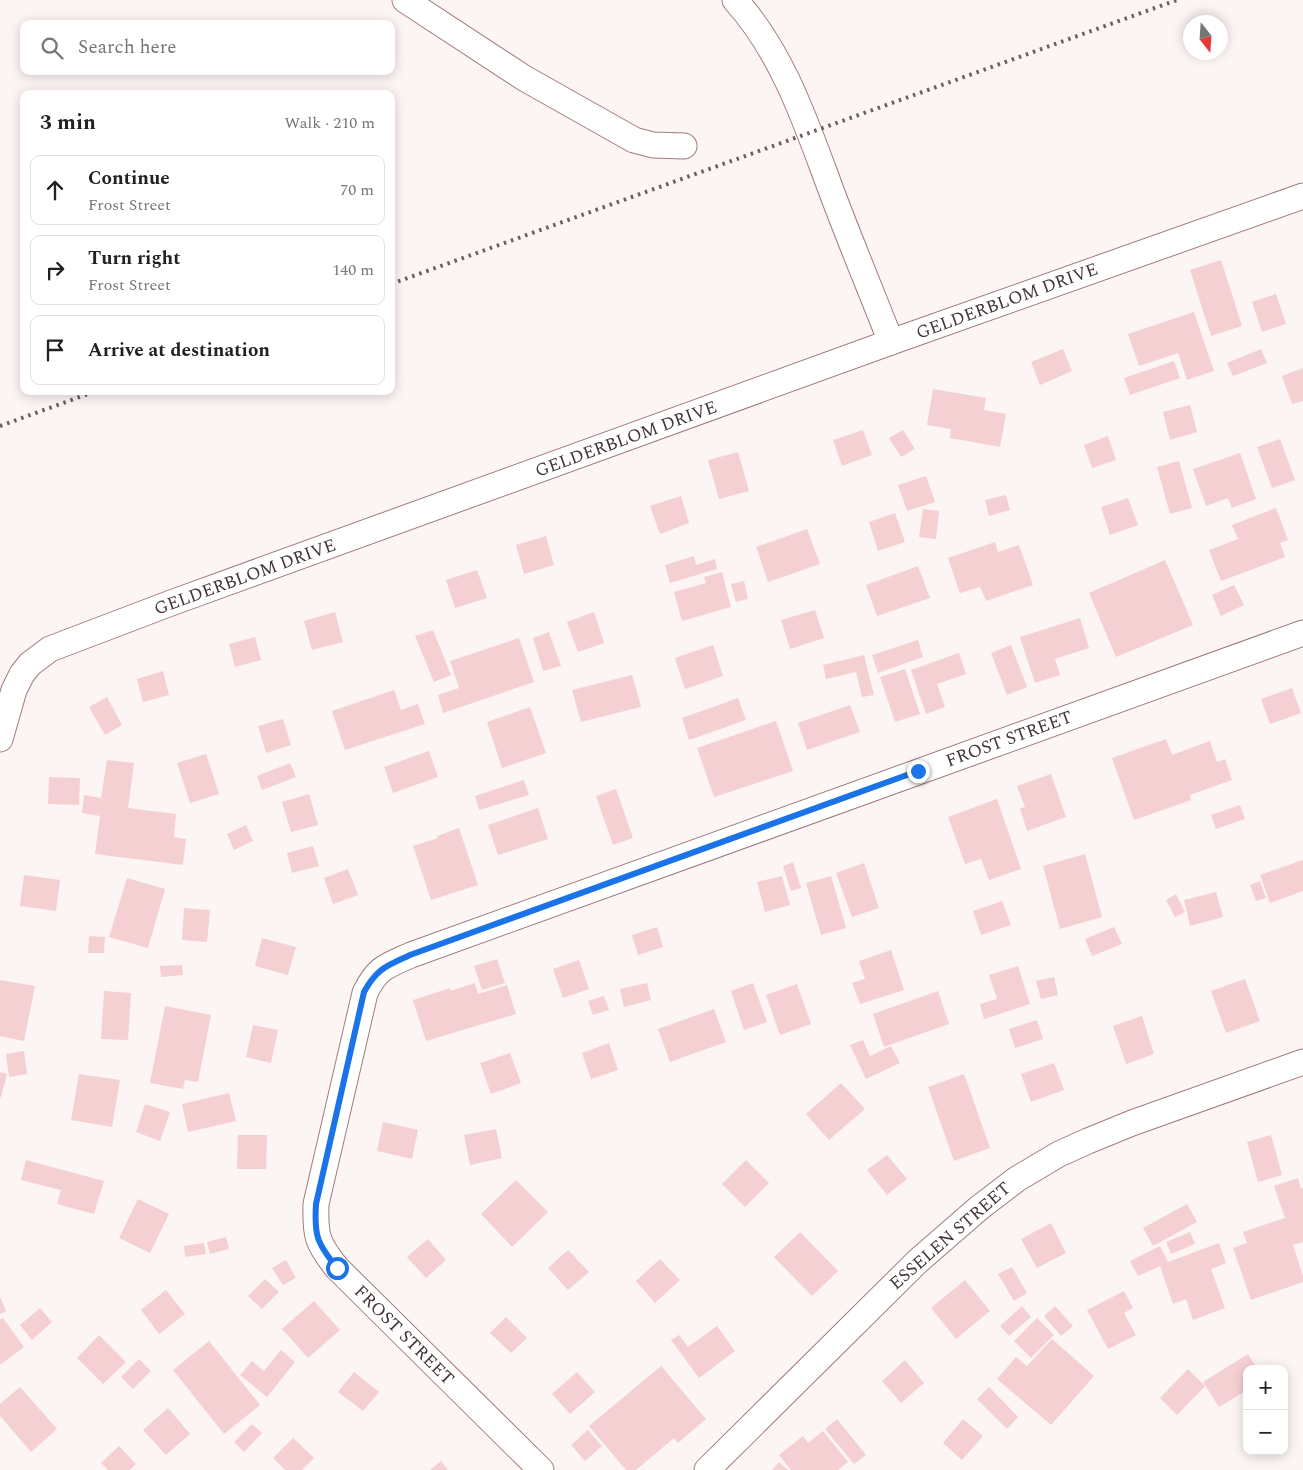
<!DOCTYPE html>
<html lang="en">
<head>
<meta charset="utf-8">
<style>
	:root { --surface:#fff; --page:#f2f2f2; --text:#222; --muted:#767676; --line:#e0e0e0 }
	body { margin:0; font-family:Spectral,serif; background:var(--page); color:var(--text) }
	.controls { position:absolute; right:15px; bottom:15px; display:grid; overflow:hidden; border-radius:10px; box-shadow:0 2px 12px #0003 }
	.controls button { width:45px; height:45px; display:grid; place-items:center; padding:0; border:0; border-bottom:1px solid var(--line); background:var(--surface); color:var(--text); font:25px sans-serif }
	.compass { position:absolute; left:1183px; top:15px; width:45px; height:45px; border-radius:50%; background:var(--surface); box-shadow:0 2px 12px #0003; rotate:163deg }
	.stop { position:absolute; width:15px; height:15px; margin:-11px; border:4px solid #1a73e8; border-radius:50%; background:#fff }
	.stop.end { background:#1a73e8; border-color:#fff; box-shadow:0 1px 5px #0008 }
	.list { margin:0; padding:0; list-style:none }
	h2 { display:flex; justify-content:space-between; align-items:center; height:65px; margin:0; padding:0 20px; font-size:21px }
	h2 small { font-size:16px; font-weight:400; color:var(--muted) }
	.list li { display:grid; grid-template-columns:32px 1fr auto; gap:15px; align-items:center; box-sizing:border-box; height:70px; margin:0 10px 10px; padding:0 10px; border:1px solid var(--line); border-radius:10px }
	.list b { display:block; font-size:19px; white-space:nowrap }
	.list p { margin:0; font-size:16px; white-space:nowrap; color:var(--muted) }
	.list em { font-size:16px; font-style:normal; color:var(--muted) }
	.icon { flex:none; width:28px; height:28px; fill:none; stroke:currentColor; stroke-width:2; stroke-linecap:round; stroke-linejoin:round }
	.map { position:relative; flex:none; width:1303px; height:1470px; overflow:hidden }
	.search { position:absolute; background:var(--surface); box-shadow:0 2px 12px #0003; left:20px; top:20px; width:375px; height:55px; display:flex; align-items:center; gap:12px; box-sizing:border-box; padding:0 18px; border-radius:10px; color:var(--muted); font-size:19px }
	.panel { position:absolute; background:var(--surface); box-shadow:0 2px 12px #0003; left:20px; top:90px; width:375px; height:305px; border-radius:10px }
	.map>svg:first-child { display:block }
	.building { fill:#f4d0d3 }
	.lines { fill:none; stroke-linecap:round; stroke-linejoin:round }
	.street-casing { stroke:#a27a7d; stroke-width:27 }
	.street { stroke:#fff; stroke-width:25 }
	.rail { stroke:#6d5e5f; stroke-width:4; stroke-dasharray:2.5 5; stroke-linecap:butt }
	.route { stroke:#1a73e8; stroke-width:6 }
	.labels { text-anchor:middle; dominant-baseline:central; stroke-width:4; stroke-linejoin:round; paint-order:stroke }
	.street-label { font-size:18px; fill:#453436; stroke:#fff }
</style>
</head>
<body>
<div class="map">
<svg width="1303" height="1470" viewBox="0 0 1303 1470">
	<rect width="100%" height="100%" fill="#fdf4f4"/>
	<g class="building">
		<polygon points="1221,260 1242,326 1211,336 1190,270"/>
		<polygon points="1276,294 1286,324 1262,332 1252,302"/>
		<polygon points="1194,312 1214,371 1187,380 1178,353 1139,366 1128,334"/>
		<polygon points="1063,349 1072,371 1040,385 1031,362"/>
		<polygon points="1261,349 1267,363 1233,376 1227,363"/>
		<polygon points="1174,361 1180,378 1130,395 1124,378"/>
		<polygon points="1303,368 1303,401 1292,404 1282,376"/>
		<polygon points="933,389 986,398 984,410 1006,414 1000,447 950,438 951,429 927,425"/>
		<polygon points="1190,405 1197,432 1170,440 1163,412"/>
		<polygon points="863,430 872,455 842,466 833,440"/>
		<polygon points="903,430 915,449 901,457 889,438"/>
		<polygon points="1108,436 1116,460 1092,468 1084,445"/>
		<polygon points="1280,439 1295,480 1272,488 1257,447"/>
		<polygon points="738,452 749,491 719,499 708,460"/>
		<polygon points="1240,453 1256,499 1232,508 1228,498 1206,506 1193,469"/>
		<polygon points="1179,461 1192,508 1170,514 1157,467"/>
		<polygon points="926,476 935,502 907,511 898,485"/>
		<polygon points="1006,495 1010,510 989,516 985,500"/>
		<polygon points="681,496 689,523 660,534 650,506"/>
		<polygon points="1128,498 1138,525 1110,535 1101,507"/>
		<polygon points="1276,508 1288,540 1280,543 1285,557 1221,581 1209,550 1238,539 1232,525"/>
		<polygon points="923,509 939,511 936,539 919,537"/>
		<polygon points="895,513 905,542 878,551 869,522"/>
		<polygon points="807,529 820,564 768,582 756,547"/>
		<polygon points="546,536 554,565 524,574 516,545"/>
		<polygon points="995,542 998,552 1019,545 1033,585 986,601 980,587 960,593 948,558"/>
		<polygon points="694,556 696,565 715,559 717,569 670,583 665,565"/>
		<polygon points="1165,560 1193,625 1116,657 1089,593"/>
		<polygon points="918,566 930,598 877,616 866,585"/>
		<polygon points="477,570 487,598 455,608 446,580"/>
		<polygon points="722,572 731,607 682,621 674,592 706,583 704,577"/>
		<polygon points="744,581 748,599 736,602 731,584"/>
		<polygon points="1234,585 1244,605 1221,616 1212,595"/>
		<polygon points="815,610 824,638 790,649 781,620"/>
		<polygon points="335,612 343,642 312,650 304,621"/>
		<polygon points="594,612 604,643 578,652 567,622"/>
		<polygon points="1080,618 1089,648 1055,659 1060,675 1035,683 1020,637"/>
		<polygon points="433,630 451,675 434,682 415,636"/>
		<polygon points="549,632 561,666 543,671 533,638"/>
		<polygon points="255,637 261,660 235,667 229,644"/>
		<polygon points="519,638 534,682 443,713 438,695 459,688 450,661"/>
		<polygon points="918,640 923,657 878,673 872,655"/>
		<polygon points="713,645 723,676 685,689 675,658"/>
		<polygon points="1011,645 1027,687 1007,695 991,653"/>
		<polygon points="959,653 966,674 937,684 945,707 926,714 911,670"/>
		<polygon points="864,655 874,695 862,697 856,672 826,679 823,665"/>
		<polygon points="905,669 920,714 895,722 880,677"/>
		<polygon points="163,671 169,695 143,702 137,679"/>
		<polygon points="632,675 641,707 581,722 572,690"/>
		<polygon points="1292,688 1301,713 1270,724 1261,699"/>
		<polygon points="394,690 401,710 418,704 425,724 345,750 332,711"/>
		<polygon points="107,697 122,725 105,735 89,707"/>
		<polygon points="738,698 746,720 689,740 682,718"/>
		<polygon points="850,705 860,732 807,750 798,723"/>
		<polygon points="530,707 546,753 502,768 487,722"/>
		<polygon points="283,719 291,745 266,753 258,726"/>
		<polygon points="776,721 793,771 714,797 697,748"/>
		<polygon points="1166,739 1172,755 1210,741 1217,762 1225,759 1232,780 1190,795 1191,800 1134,820 1112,758"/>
		<polygon points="429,751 438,777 393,793 384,767"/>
		<polygon points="206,754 219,794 190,803 177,763"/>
		<polygon points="107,760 134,763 128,808 176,814 174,837 186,839 183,865 95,854 100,816 82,813 84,795 101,798"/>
		<polygon points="290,763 296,777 262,790 257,776"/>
		<polygon points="1051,774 1066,817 1027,831 1020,808 1025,807 1017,786"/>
		<polygon points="49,777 80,778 79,805 48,804"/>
		<polygon points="524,780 529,795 479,810 475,796"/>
		<polygon points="616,789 633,838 613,845 596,796"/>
		<polygon points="309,794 318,825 291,832 282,802"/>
		<polygon points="997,799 1021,869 989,880 981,859 965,864 948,817"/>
		<polygon points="1240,805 1245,819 1216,829 1211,815"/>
		<polygon points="538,808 548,839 498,855 488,825"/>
		<polygon points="246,825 253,841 234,850 227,834"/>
		<polygon points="459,828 478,885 431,900 413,846 438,838 437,836"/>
		<polygon points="313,846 319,866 292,873 287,853"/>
		<polygon points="1085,854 1102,917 1060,929 1043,866"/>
		<polygon points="1303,860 1303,891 1270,903 1260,875"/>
		<polygon points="793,862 801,888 791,891 783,866"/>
		<polygon points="864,863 879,908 852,917 836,873"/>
		<polygon points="348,869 358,895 333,904 324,878"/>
		<polygon points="24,875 60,880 56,911 20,906"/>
		<polygon points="782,876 790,905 765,912 757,882"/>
		<polygon points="831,876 846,928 821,935 806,883"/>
		<polygon points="127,878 165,889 148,948 109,937"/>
		<polygon points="1260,881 1266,898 1256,901 1250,885"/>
		<polygon points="1216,892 1223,917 1190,926 1184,900"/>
		<polygon points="1176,894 1185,912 1175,917 1166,900"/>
		<polygon points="1002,901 1011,925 981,935 973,911"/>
		<polygon points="184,908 210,910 207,942 182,940"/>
		<polygon points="657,927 663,947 638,955 632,935"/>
		<polygon points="1114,927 1122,944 1092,956 1085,939"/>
		<polygon points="89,936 105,937 104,953 88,953"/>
		<polygon points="262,938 296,947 288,975 255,966"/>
		<polygon points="891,950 904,990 860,1004 852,983 865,979 859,961"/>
		<polygon points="497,959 505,983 482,990 474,966"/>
		<polygon points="579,960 589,989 563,998 553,969"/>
		<polygon points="182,965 183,975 161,977 160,966"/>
		<polygon points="1018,966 1030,1004 984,1019 980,1004 997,999 989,975"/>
		<polygon points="1054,977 1058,995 1041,999 1036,981"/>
		<polygon points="1245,979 1260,1021 1226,1033 1211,991"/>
		<polygon points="0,980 35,986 24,1041 0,1036"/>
		<polygon points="475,983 478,994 507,985 516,1014 426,1041 413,1000 450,988 450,991"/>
		<polygon points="647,983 651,1000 624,1007 620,989"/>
		<polygon points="753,983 767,1022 744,1030 731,991"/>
		<polygon points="797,984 811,1024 780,1035 766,995"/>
		<polygon points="104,991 131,993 128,1040 101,1039"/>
		<polygon points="938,991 949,1024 884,1047 873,1014"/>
		<polygon points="604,996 609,1010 593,1015 588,1001"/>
		<polygon points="165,1006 211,1015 198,1082 185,1080 183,1089 150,1083"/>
		<polygon points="714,1009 726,1042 670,1062 658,1029"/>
		<polygon points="1142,1016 1154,1054 1126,1064 1113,1026"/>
		<polygon points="1037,1020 1043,1039 1015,1048 1009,1029"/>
		<polygon points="253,1025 278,1030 271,1063 246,1057"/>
		<polygon points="863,1040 870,1056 891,1046 900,1063 866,1079 850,1045"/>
		<polygon points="609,1043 618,1070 591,1079 582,1053"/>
		<polygon points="24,1051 27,1074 9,1077 6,1054"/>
		<polygon points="510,1053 521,1083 491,1094 480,1063"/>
		<polygon points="1054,1063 1064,1090 1031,1102 1021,1074"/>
		<polygon points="0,1072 7,1074 1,1097 0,1097"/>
		<polygon points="79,1074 120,1080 112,1127 71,1120"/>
		<polygon points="964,1074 990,1148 954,1161 928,1087"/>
		<polygon points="841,1083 865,1109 829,1140 806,1114"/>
		<polygon points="229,1093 236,1121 188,1132 182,1104"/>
		<polygon points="145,1104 170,1112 160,1141 136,1132"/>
		<polygon points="383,1122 418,1130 412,1159 377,1151"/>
		<polygon points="496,1129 502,1158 470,1165 464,1135"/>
		<polygon points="238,1135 267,1135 266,1169 237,1169"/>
		<polygon points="1271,1135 1282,1175 1258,1182 1247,1142"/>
		<polygon points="887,1155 907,1179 887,1195 867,1170"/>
		<polygon points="26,1160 104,1181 94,1214 57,1204 61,1190 21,1180"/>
		<polygon points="746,1160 769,1183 745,1207 722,1184"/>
		<polygon points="1298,1178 1301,1189 1303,1188 1303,1242 1293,1245 1303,1276 1303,1282 1251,1300 1233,1248 1247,1243 1243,1232 1285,1218 1274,1186"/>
		<polygon points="516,1180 548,1212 512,1247 481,1214"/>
		<polygon points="138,1199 169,1214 150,1253 119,1238"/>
		<polygon points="1187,1204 1197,1222 1153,1246 1143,1228"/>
		<polygon points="1051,1223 1066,1253 1037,1268 1021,1239"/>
		<polygon points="800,1232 838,1271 812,1296 774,1257"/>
		<polygon points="1190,1232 1195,1244 1171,1254 1166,1242"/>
		<polygon points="226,1237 229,1249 210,1254 207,1242"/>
		<polygon points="428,1239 446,1260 426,1278 407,1257"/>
		<polygon points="204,1243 206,1254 185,1257 184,1246"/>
		<polygon points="1219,1243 1226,1263 1211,1269 1225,1308 1193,1320 1186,1299 1173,1304 1160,1266 1138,1276 1130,1261 1160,1246 1168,1262"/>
		<polygon points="568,1250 589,1272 568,1290 548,1268"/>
		<polygon points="660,1259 680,1280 655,1303 636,1281"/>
		<polygon points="286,1260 296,1278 283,1285 272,1268"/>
		<polygon points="1012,1267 1027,1293 1014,1301 998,1274"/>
		<polygon points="265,1279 279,1292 262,1309 248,1296"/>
		<polygon points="965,1280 990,1311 956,1339 931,1308"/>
		<polygon points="166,1290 185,1314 159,1334 141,1310"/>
		<polygon points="1124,1291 1133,1308 1124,1313 1136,1335 1108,1349 1087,1310"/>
		<polygon points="0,1297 6,1311 0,1314"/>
		<polygon points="314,1301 340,1330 308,1358 282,1329"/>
		<polygon points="1022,1306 1031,1317 1009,1336 1000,1326"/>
		<polygon points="1055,1306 1073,1326 1061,1336 1044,1316"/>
		<polygon points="40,1308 52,1322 32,1340 20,1325"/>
		<polygon points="506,1317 527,1338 511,1353 490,1333"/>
		<polygon points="3,1318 24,1347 0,1365 0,1320"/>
		<polygon points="1037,1318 1054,1335 1031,1358 1014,1341"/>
		<polygon points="717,1326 735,1351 699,1378 671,1340 679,1335 688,1347"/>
		<polygon points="99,1335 126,1362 103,1384 77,1358"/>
		<polygon points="1052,1339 1094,1376 1051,1425 997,1379 1016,1357 1027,1366"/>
		<polygon points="209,1341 260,1405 224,1434 173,1370"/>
		<polygon points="281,1350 295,1362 267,1397 240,1375 252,1361 264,1371"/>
		<polygon points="1248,1354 1257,1369 1247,1369 1247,1390 1219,1407 1203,1382"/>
		<polygon points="139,1359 151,1371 133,1389 121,1377"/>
		<polygon points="905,1360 924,1383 901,1403 882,1381"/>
		<polygon points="661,1366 706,1419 678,1443 674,1438 636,1470 626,1470 589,1426"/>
		<polygon points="1188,1369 1205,1386 1177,1415 1160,1398"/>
		<polygon points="354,1372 379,1392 363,1411 338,1392"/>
		<polygon points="577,1372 595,1392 570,1414 552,1394"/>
		<polygon points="20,1387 57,1429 31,1452 0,1416 0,1404"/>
		<polygon points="989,1387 1018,1417 1007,1429 977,1399"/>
		<polygon points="168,1408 190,1434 166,1455 143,1430"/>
		<polygon points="837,1419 866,1455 854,1464 825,1429"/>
		<polygon points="963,1419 983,1436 962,1460 943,1443"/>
		<polygon points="252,1424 262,1433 244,1452 234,1442"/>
		<polygon points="588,1430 602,1446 585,1461 571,1445"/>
		<polygon points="823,1431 848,1462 838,1470 791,1470 779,1455 803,1436 808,1443"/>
		<polygon points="293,1438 314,1458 302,1470 285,1470 273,1458"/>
		<polygon points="119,1446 136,1464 130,1470 108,1470 101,1463"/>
		<polygon points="441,1461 448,1470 430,1470"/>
		<polygon points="779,1462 788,1470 772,1470"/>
	</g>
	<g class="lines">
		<g class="street-casing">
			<g id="street">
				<polyline points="405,0 524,78 634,140 653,145 684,146"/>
				<path d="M735 0C783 53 806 123 831 190 850 241 871 291 891 342"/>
				<polyline points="0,739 14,690 22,674 30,664 50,649 171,603 891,342 1303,196"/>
				<path d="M541 1470 337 1268C317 1243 315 1236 316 1204L365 993C377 968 386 966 411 955L1303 633"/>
				<polyline points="707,1470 918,1261 979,1208 1017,1179 1059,1154 1088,1141 1132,1123 1303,1062"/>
			</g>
		</g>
		<use href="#street" class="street"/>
		<g class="rail">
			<polyline points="391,284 1177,0"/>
			<polyline points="0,426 96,391"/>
		</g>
	</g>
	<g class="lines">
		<path class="route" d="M337 1268C317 1243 314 1236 316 1204L364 992C377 968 387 966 410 955L918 771"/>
	</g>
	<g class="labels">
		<g class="street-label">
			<text transform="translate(1007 301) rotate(-20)">GELDERBLOM DRIVE</text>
			<text transform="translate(626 439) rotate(-20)">GELDERBLOM DRIVE</text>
			<text transform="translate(245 577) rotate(-20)">GELDERBLOM DRIVE</text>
			<text transform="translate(1009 739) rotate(-20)">FROST STREET</text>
			<text transform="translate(950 1236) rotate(-41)">ESSELEN STREET</text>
			<text transform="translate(404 1335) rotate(45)">FROST STREET</text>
		</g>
	</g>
</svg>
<div class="controls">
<button>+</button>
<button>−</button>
</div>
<svg class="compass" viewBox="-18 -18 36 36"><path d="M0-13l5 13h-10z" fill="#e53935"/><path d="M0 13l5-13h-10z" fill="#767676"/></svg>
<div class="stop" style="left:337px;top:1268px"></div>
<div class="stop end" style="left:918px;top:771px"></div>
<div class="search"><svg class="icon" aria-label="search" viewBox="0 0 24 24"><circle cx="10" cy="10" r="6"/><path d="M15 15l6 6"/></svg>Search here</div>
<section class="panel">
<h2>3 min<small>Walk · 210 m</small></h2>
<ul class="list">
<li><svg class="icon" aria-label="ahead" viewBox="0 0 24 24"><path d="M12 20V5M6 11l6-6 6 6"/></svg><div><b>Continue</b><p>Frost Street</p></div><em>70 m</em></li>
<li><svg class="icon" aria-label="right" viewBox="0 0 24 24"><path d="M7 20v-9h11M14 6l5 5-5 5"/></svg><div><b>Turn right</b><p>Frost Street</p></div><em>140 m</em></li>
<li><svg class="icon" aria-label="arrive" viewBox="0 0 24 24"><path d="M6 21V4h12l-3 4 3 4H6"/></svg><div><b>Arrive at destination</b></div></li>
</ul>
</section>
</div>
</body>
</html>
